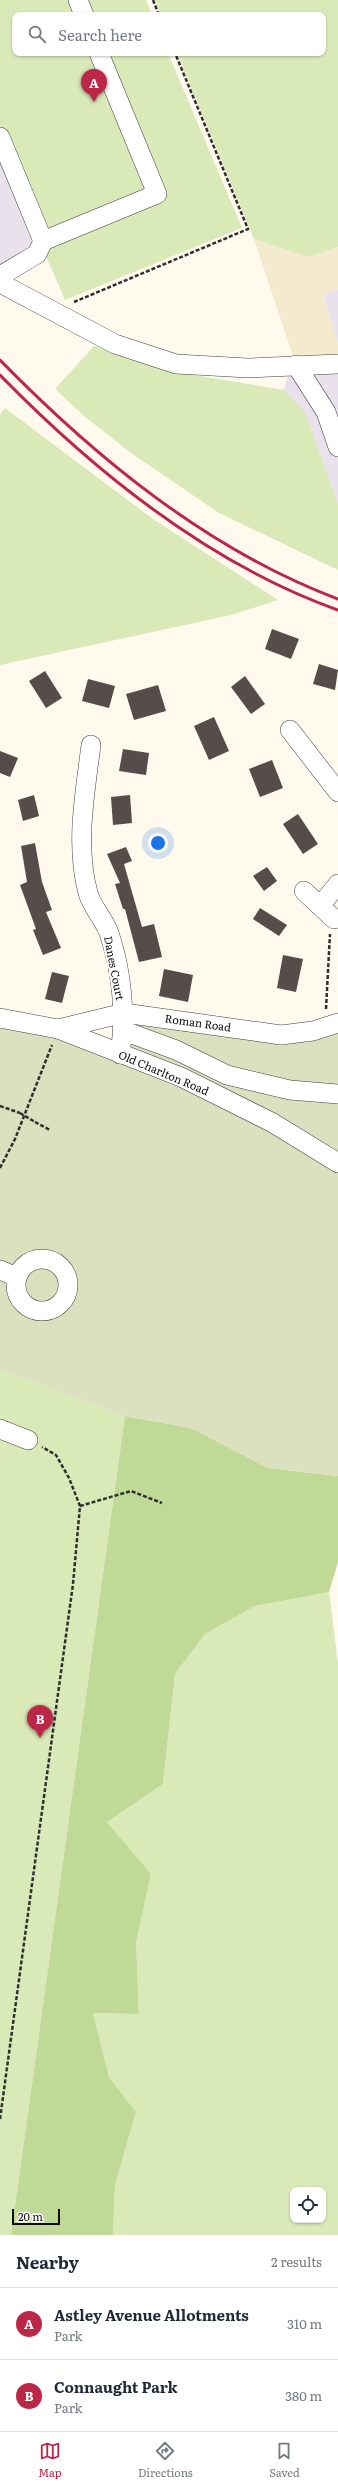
<!DOCTYPE html>
<html lang="en">
<head>
<meta charset="utf-8">
<style>
	:root { --surface:#fff; --page:#f6f6f7; --text:#1f2937; --muted:#747a83; --line:#e0e1e3; --accent:#bc2647 }
	body { margin:0; font-family:Literata,serif; background:var(--page); color:var(--text) }
	.controls { position:absolute; right:12px; bottom:12px; display:grid; overflow:hidden; border-radius:8px; box-shadow:0 1px 3px #0004 }
	.controls button { width:36px; height:36px; display:grid; place-items:center; padding:0; border:0; border-bottom:1px solid var(--line); background:var(--surface); color:var(--text); font:20px sans-serif }
	.scale { position:absolute; left:12px; bottom:10px; width:48px; box-sizing:border-box; padding-left:4px; border:2px solid #0d0d0d; border-top:0; font-size:11px; line-height:14px; white-space:nowrap; color:#0d0d0d; -webkit-text-stroke:3px #fff; paint-order:stroke }
	.you { position:absolute; left:158px; top:843px; width:14px; height:14px; margin:-10px; border:3px solid #fff; border-radius:50%; background:#1a73e8; box-shadow:0 0 0 6px #1a73e833 }
	.badge { display:grid; place-items:center; width:26px; height:26px; border-radius:50%; background:var(--accent); color:#fff; font-size:13px; font-weight:700 }
	.pin { position:absolute; translate:-50% -33px; filter:drop-shadow(0 1px 2px #0008) }
	.pin::after { content:''; position:absolute; top:21px; width:14px; height:12px; background:inherit; clip-path:polygon(0 0,100% 0,50% 100%) }
	.list { margin:0; padding:0; list-style:none }
	h2 { display:flex; justify-content:space-between; align-items:center; height:52px; margin:0; padding:0 16px; font-size:17px }
	h2 small { font-size:13px; font-weight:400; color:var(--muted) }
	.list li { display:grid; grid-template-columns:26px 1fr auto; gap:12px; align-items:center; box-sizing:border-box; height:72px; padding:0 16px; border-top:1px solid var(--line) }
	.list b { display:block; font-size:15px; white-space:nowrap }
	.list p { margin:0; font-size:13px; white-space:nowrap; color:var(--muted) }
	.list em { font-size:13px; font-style:normal; color:var(--muted) }
	.icon { flex:none; width:22px; height:22px; fill:none; stroke:currentColor; stroke-width:2; stroke-linecap:round; stroke-linejoin:round }
	.map { position:relative; flex:none; width:338px; height:2235px; overflow:hidden }
	.search { position:absolute; background:var(--surface); box-shadow:0 1px 3px #0004; left:12px; right:12px; top:12px; height:44px; display:flex; align-items:center; gap:10px; box-sizing:border-box; padding:0 14px; border-radius:8px; color:var(--muted); font-size:15px }
	.sheet { height:196px; background:var(--surface) }
	nav { display:flex; justify-content:space-around; align-items:center; box-sizing:border-box; height:56px; border-top:1px solid var(--line); background:var(--surface); font-size:11px; color:var(--muted) }
	nav a { display:grid; justify-items:center; gap:2px }
	nav .on { color:var(--accent) }
	.map>svg:first-child { display:block }
	.industrial { fill:#e9e2ec }
	.farmland { fill:#f4ebce }
	.green { fill:#dae9b8; fill-rule:evenodd }
	.forest { fill:#c0d997 }
	.cemetery { fill:#dbe0bf }
	.building { fill:#564c4a }
	.lines { fill:none; stroke-linecap:round; stroke-linejoin:round }
	.minor-casing { stroke:#404040; stroke-width:20 }
	.path { stroke:#2f2f2f; stroke-width:2.5; stroke-dasharray:4 2; stroke-linecap:butt }
	.minor { stroke:#fff; stroke-width:19 }
	.rail { stroke:#bc2647; stroke-width:3 }
	.path-bridge { stroke:#2f2f2f; stroke-width:2.5; stroke-dasharray:4 2; stroke-linecap:butt }
	.labels { text-anchor:middle; dominant-baseline:central; stroke-width:4; stroke-linejoin:round; paint-order:stroke }
	.street-label { font-size:11px; fill:#0d0d0d; stroke:#fff }
</style>
</head>
<body>
<div class="map">
<svg width="338" height="2235" viewBox="0 0 338 2235">
	<rect width="100%" height="100%" fill="#fff9ee"/>
	<g class="industrial">
		<polygon points="0,151 37,241 0,266"/>
		<polygon points="338,289 338,344 323,294"/>
		<polygon points="293,355 338,358 338,504 305,412 284,390"/>
	</g>
	<polygon class="farmland" points="254,239 308,257 338,247 338,289 323,294 338,344 338,358 294,359"/>
	<g class="green">
		<polygon points="0,0 146,0 152,15 15,15 15,53 168,53 242,228 65,300 46,256 37,241 0,151"/>
		<polygon points="155,0 338,0 338,247 308,257 254,239 177,53 323,53 323,15 161,15"/>
		<polygon points="94,346 176,372 284,390 305,412 338,504 338,570 219,513 131,453 84,416 55,389"/>
		<polygon points="5,408 153,519 278,600 231,615 0,665 0,415"/>
		<polygon points="0,1370 125,1416 11,2235 0,2235"/>
		<path d="M329 1592 338 1663V2235H113L115 2185 136 2112 109 2077 93 2013 139 2014 136 1943 151 1874 107 1822 163 1784 175 1674 205 1634 255 1606ZM293 2190H323V2220H293Z"/>
	</g>
	<polygon class="forest" points="125,1416 191,1428 268,1468 338,1476 338,1562 329,1592 255,1606 205,1634 175,1674 163,1784 107,1822 151,1874 136,1943 139,2014 93,2013 109,2077 136,2112 115,2185 113,2235 11,2235"/>
	<polygon class="cemetery" points="124,1013 281,1035 338,1023 338,1476 268,1468 191,1428 125,1416 0,1370 0,1018 120,1054"/>
	<g class="building">
		<polygon points="272,629 299,639 291,659 265,649"/>
		<polygon points="319,664 338,670 335,690 313,684"/>
		<polygon points="45,671 62,698 46,708 29,681"/>
		<polygon points="245,676 265,704 251,714 231,687"/>
		<polygon points="88,679 115,686 109,708 82,701"/>
		<polygon points="158,685 166,711 134,720 126,694"/>
		<polygon points="214,717 229,751 209,760 194,726"/>
		<polygon points="123,749 149,753 146,775 119,771"/>
		<polygon points="0,751 18,758 10,777 0,773"/>
		<polygon points="272,760 283,788 260,797 249,769"/>
		<polygon points="34,795 39,816 23,821 18,800"/>
		<polygon points="130,795 132,823 113,825 111,797"/>
		<polygon points="298,814 318,844 303,854 283,824"/>
		<polygon points="35,843 42,882 52,910 46,912 61,948 43,955 33,930 36,929 20,885 27,882 21,846"/>
		<polygon points="126,847 132,861 124,864 142,927 154,924 162,957 139,962 125,909 123,909 115,884 120,883 107,854"/>
		<polygon points="267,867 277,881 264,891 253,876"/>
		<polygon points="260,908 287,925 279,936 253,919"/>
		<polygon points="283,955 303,959 296,992 277,988"/>
		<polygon points="164,969 193,975 188,1002 159,996"/>
		<polygon points="52,972 69,976 62,1003 45,999"/>
	</g>
	<g class="lines">
		<g class="minor-casing">
			<g id="minor">
				<polyline points="78,0 84,15"/>
				<polyline points="0,137 43,241"/>
				<polyline points="0,276 37,254 43,241 157,194 99,53"/>
				<polyline points="0,283 115,344 176,364 248,368 338,364"/>
				<polyline points="296,365 326,412 338,447"/>
				<polyline points="290,730 338,792"/>
				<path d="M91 745C85 794 75 844 88 893 92 908 106 921 110 936 122 973 126 1016 120 1054"/>
				<polyline points="304,891 334,919"/>
				<polyline points="320,906 338,884"/>
				<polyline points="0,1018 58,1029 181,1077 273,1123 338,1163"/>
				<polyline points="58,1029 124,1013 281,1035 313,1031 338,1023"/>
				<polyline points="124,1031 176,1050 227,1075 290,1090 338,1094"/>
				<circle cx="42" cy="1285" r="26"/>
				<polyline points="0,1270 17,1277"/>
				<polyline points="0,1429 28,1440"/>
			</g>
		</g>
		<g class="path">
			<polyline points="153,0 159,15"/>
			<polyline points="74,302 248,229 175,53"/>
			<polyline points="326,1009 330,934"/>
			<polyline points="0,1106 20,1113"/>
			<polyline points="35,1122 50,1130"/>
			<polyline points="0,1168 15,1139 52,1045"/>
			<polyline points="80,1506 131,1491 162,1503"/>
			<polyline points="0,2119 73,1584 80,1506 69,1478 56,1455 42,1447"/>
		</g>
		<use href="#minor" class="minor"/>
		<g class="rail">
			<path d="M0 360C96 458 208 550 338 599"/>
			<path d="M0 375C94 471 211 565 338 610"/>
		</g>
		<polyline class="path-bridge" points="20,1113 35,1122"/>
	</g>
	<g class="labels">
		<g class="street-label">
			<text transform="translate(115 968) rotate(79)">Danes Court</text>
			<text transform="translate(198 1022) rotate(8)">Roman Road</text>
			<text transform="translate(164 1072) rotate(23)">Old Charlton Road</text>
		</g>
	</g>
</svg>
<div class="controls">
<button><svg class="icon" aria-label="locate" viewBox="0 0 24 24"><circle cx="12" cy="12" r="6"/><path d="M12 2v4M12 18v4M2 12h4M18 12h4"/></svg></button>
</div>
<div class="scale">20 m</div>
<div class="you"></div>
<div class="pin badge" style="left:94px;top:102px">A</div>
<div class="pin badge" style="left:40px;top:1738px">B</div>
<div class="search"><svg class="icon" aria-label="search" viewBox="0 0 24 24"><circle cx="10" cy="10" r="6"/><path d="M15 15l6 6"/></svg>Search here</div>
</div>
<section class="sheet">
<h2>Nearby<small>2 results</small></h2>
<ul class="list">
<li><span class="badge">A</span><div><b>Astley Avenue Allotments</b><p>Park</p></div><em>310 m</em></li>
<li><span class="badge">B</span><div><b>Connaught Park</b><p>Park</p></div><em>380 m</em></li>
</ul>
</section>
<nav>
<a class="on"><svg class="icon" aria-label="map" viewBox="0 0 24 24"><path d="M3 6l6-2 6 2 6-2v14l-6 2-6-2-6 2zM9 4v14M15 6v14"/></svg>Map</a>
<a><svg class="icon" aria-label="directions" viewBox="0 0 24 24"><path d="M12 3l9 9-9 9-9-9zM9 14v-3h6M13 9l2 2-2 2"/></svg>Directions</a>
<a><svg class="icon" aria-label="saved" viewBox="0 0 24 24"><path d="M7 4h10v16l-5-4-5 4z"/></svg>Saved</a>
</nav>
</body>
</html>
